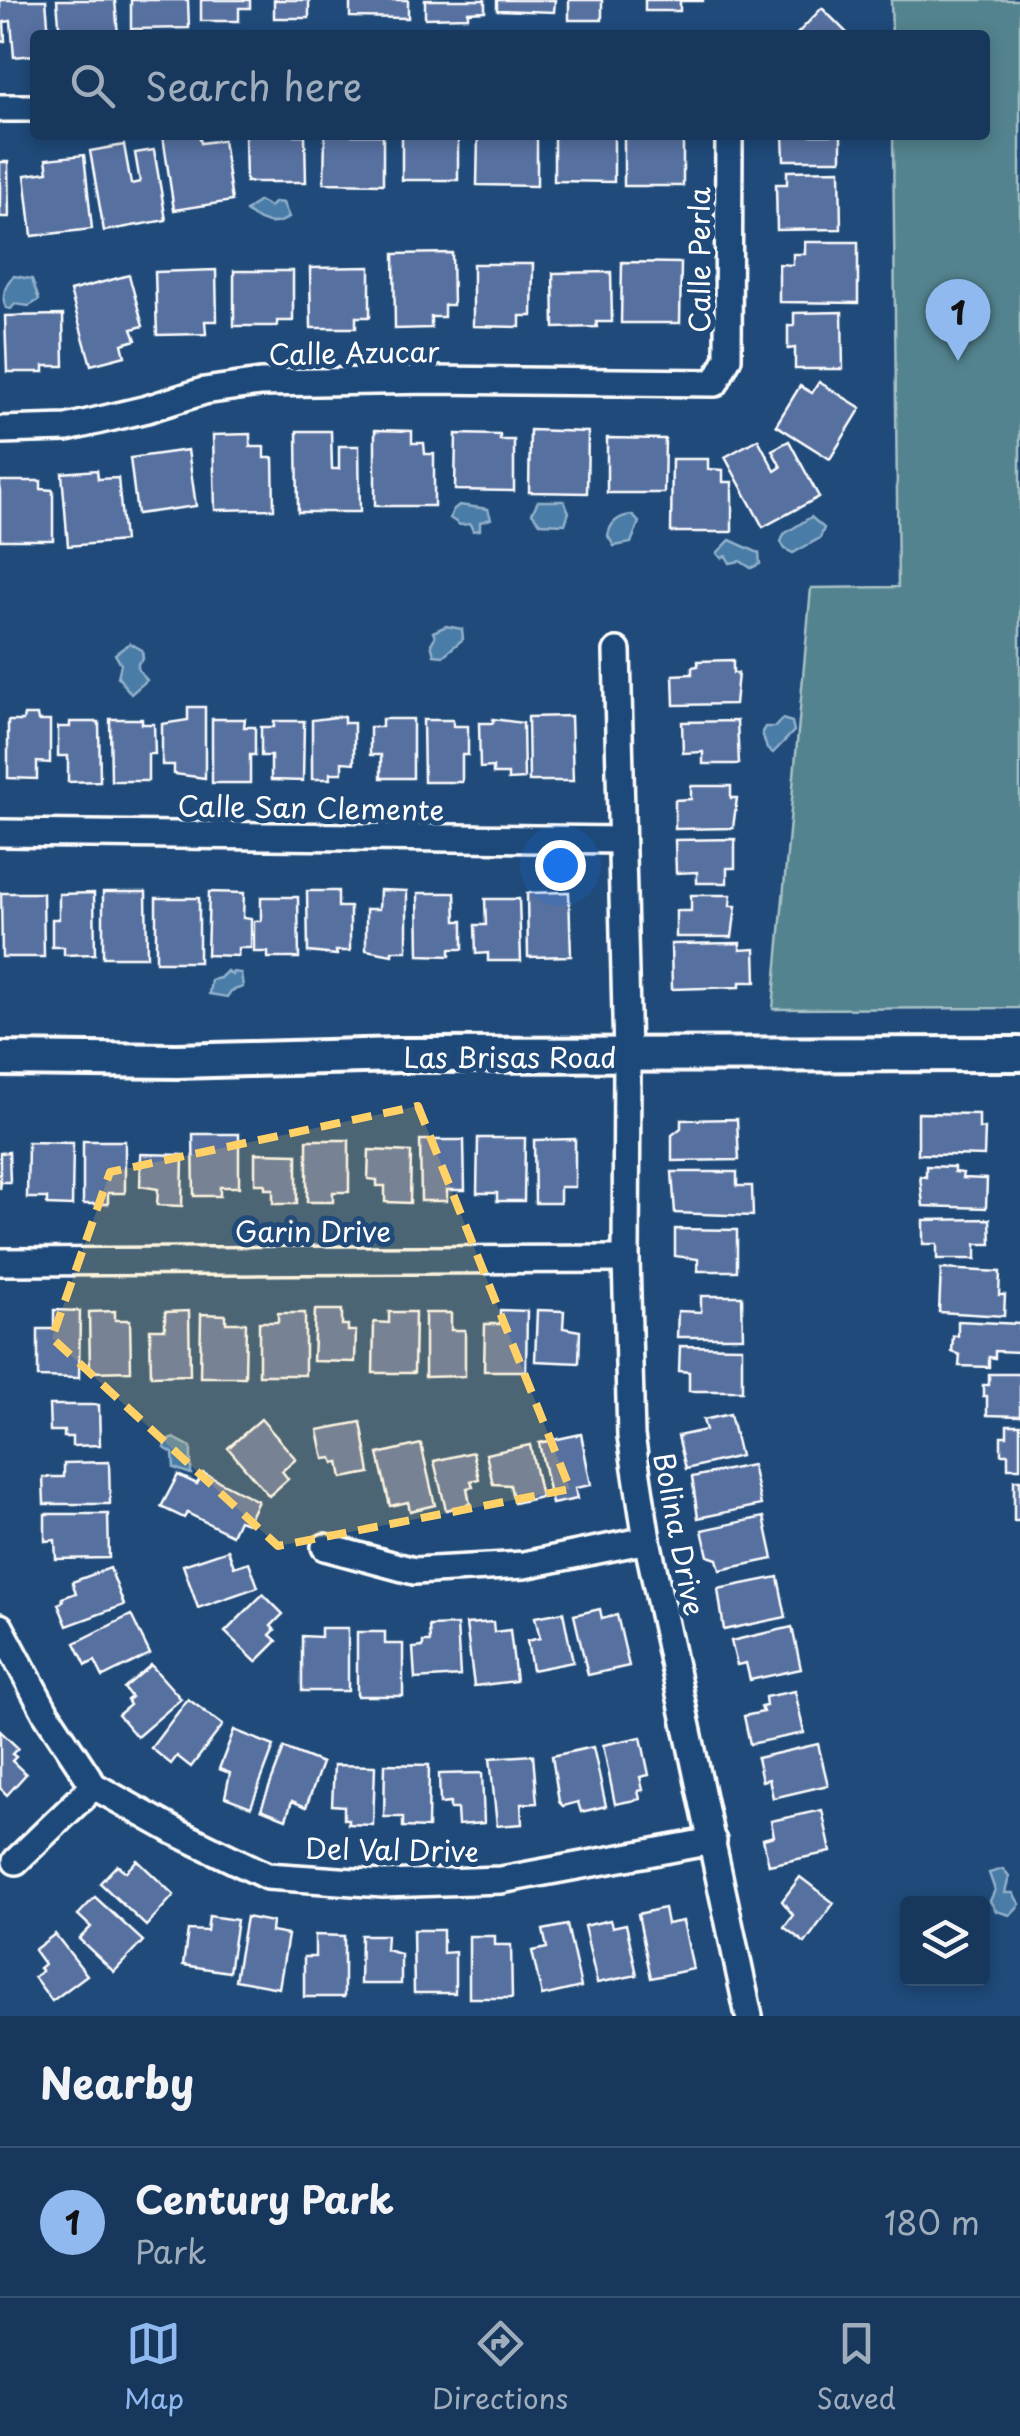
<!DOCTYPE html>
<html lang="en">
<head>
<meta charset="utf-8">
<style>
	:root { --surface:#17385c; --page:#203f62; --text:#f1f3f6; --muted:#9eacbb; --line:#365272; --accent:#90b9f0 }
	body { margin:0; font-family:"Playpen Sans",sans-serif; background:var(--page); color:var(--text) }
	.controls { position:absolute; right:30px; bottom:30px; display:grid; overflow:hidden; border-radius:10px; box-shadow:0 5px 15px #0003 }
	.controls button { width:90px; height:90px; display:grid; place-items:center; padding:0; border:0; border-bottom:2px solid var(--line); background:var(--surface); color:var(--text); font:50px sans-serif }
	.you { position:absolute; left:560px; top:865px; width:35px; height:35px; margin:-25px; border:8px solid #fff; border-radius:50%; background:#1a73e8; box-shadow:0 0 0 15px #1a73e833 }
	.badge { display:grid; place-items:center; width:65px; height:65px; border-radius:50%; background:var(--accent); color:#111; font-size:32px; font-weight:700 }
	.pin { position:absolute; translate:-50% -82px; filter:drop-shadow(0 2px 5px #0008) }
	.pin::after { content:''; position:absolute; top:52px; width:35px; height:30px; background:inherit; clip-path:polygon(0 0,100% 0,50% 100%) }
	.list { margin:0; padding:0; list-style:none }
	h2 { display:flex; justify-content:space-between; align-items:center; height:130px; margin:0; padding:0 40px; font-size:42px }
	h2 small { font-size:32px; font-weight:400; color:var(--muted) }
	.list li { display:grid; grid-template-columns:65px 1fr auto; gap:30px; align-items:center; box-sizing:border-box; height:150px; padding:0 40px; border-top:2px solid var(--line) }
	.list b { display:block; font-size:38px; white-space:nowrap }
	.list p { margin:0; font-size:32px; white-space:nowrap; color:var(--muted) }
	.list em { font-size:32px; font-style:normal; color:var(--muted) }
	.icon { flex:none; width:55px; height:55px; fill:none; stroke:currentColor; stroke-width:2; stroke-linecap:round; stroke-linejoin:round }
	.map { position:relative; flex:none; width:1020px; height:2016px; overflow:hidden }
	.search { position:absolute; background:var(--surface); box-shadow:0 5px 15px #0003; left:30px; right:30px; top:30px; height:110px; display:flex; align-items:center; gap:25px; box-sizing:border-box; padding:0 35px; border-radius:10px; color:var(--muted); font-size:38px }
	.sheet { height:280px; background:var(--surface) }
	nav { display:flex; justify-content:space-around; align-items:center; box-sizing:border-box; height:140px; border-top:2px solid var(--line); background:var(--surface); font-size:28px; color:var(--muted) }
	nav a { display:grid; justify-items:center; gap:5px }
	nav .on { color:var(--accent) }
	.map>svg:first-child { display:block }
	.green { fill:#52838e; stroke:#a8c1c6; stroke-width:2.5 }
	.water { fill:#497ca7; stroke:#92b0ca; stroke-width:2.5 }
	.building { fill:#566fa0; stroke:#fff; stroke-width:2.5 }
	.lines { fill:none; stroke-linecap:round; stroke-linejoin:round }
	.minor-casing { stroke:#fff; stroke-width:32 }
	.tertiary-casing { stroke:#fff; stroke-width:40 }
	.minor { stroke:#1f4a7a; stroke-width:25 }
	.tertiary { stroke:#1f4a7a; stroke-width:32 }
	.marked { fill:#ffd166; fill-opacity:0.2; stroke:#ffd166; stroke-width:8; stroke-dasharray:20 12; stroke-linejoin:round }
	.labels { text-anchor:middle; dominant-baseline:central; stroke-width:10; stroke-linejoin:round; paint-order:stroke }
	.street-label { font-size:28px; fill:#fff; stroke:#1f4a7a }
</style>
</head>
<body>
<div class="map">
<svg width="1020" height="2016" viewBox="0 0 1020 2016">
	<rect width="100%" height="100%" fill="#1f4a7a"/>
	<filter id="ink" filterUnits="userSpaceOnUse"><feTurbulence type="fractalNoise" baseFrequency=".01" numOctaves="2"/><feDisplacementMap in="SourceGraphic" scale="20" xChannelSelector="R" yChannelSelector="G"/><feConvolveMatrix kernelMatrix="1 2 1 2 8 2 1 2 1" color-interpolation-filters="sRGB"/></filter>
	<g filter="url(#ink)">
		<polygon class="green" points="891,0 1020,0 1020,1008 773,1009 811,588 898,587 893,135 985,135 985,35 892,35"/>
		<g class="water">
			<path d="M259 201 270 207 275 202 283 203 289 217C275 228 260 223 246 211Z"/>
			<path d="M14 276 32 279 39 300 29 306 15 304 11 309 6 308C1 298 5 283 14 276Z"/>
			<polygon points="538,501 564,501 569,512 565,524 540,523 532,513"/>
			<polygon points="459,505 488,509 491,519 480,522 480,530 473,531 470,524 460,525 450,518 453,510"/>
			<path d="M632 515 639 522 631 543 614 546 608 536C610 523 619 516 632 515Z"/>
			<polygon points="811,517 824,528 820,538 793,553 785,549 781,542 784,534"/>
			<polygon points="730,540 759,553 760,564 751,568 740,561 730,563 726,556 721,558 717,553"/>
			<polygon points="446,626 462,629 463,639 443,656 434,655 431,644 435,637 433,632"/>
			<polygon points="130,643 142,650 143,659 138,663 138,669 147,680 131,694 118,677 121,664 115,654"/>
			<polygon points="782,719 792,722 794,731 773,753 767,749 762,732 765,727 775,727"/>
			<polygon points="227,971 232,975 233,972 241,973 243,987 231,991 227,997 209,994 211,980 220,978"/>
			<polygon points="174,1438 191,1447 191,1474 174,1468 173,1453 164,1448 166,1441"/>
			<polygon points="1003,1869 1009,1877 1005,1893 1013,1893 1020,1904 1010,1915 996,1911 990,1901 995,1890 989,1873"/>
		</g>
		<g class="building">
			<polygon points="0,0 46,0 49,35 35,35 35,55 14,57 11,21 4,22 5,41 0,41"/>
			<polygon points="57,0 115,0 118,35 60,35"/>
			<polygon points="131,0 188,0 189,28 131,29"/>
			<polygon points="201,0 250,0 250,8 239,8 239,21 201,21"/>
			<rect x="274" y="0" width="35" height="18"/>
			<polygon points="350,0 408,0 408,18 350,17"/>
			<polygon points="425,0 485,0 485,11 468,12 468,17 425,18"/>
			<polygon points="497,0 555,0 554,12 497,10"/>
			<rect x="569" y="0" width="33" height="20"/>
			<polygon points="645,0 703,0 703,1 680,1 680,11 645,11"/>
			<polygon points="822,8 849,35 796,35"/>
			<polygon points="199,135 201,143 223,140 232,201 174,210 163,136"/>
			<polygon points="245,135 305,135 306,182 246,182"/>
			<polygon points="325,135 383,135 383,184 324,183"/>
			<rect x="402" y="135" width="56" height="45"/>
			<polygon points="478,135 537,135 537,186 477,185"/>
			<polygon points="554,135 614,135 614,182 554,181"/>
			<polygon points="624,135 683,137 683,186 624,186"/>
			<polygon points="783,135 841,135 841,160 784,160"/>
			<polygon points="124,145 131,184 140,182 135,153 154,150 166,220 104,231 90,151"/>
			<polygon points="84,155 92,229 32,236 25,175 48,172 46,159"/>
			<polygon points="0,162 8,162 9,217 0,217"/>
			<polygon points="840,170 841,229 777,230 776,184 787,184 787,171"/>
			<polygon points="805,242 858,242 858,303 779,302 779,264 793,265 793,254 805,254"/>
			<polygon points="452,253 453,305 444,305 444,317 431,317 431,328 395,329 394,254"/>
			<polygon points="622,262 681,263 680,323 621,323"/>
			<polygon points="473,264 533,264 532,316 520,316 520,327 473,326"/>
			<polygon points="370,267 370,317 356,317 356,328 311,328 310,268"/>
			<polygon points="216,270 217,321 205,321 206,334 157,335 155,272"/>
			<polygon points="234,271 293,271 293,321 277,321 277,326 234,326"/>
			<polygon points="611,272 612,322 596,322 597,327 554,328 553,273"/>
			<polygon points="129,275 143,326 132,329 136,340 122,344 125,356 91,365 70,291"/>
			<polygon points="842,312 843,369 795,369 795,348 788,349 788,326 794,326 794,313"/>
			<polygon points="63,315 64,366 44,366 44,372 7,372 5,316"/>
			<polygon points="819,382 861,408 830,459 776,425 800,386 812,393"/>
			<polygon points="375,430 412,431 412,443 424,443 425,454 434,454 434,506 375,506"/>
			<polygon points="530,430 588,432 587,493 529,492"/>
			<polygon points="297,431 331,431 332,469 339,469 339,446 359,446 360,512 298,512"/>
			<polygon points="250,434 250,447 264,447 264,458 273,458 274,509 215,510 213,435"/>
			<polygon points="456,434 500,435 500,440 514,440 514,491 455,490"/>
			<polygon points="607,438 665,439 664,493 607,493"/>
			<polygon points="758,439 775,471 781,467 772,450 789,441 819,497 763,527 725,457"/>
			<polygon points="188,450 196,506 137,514 130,458"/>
			<polygon points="672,459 708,459 708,469 723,470 723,482 732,482 732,532 671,532"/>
			<polygon points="97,470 98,479 118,478 124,541 68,546 62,473"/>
			<polygon points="0,481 41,481 41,489 53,490 53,540 0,540"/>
			<polygon points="733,660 733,673 738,673 735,704 674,705 673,675 692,674 692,667 698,666 698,661"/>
			<polygon points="188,707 205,707 205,778 174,774 174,765 162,765 162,724 188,720"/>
			<polygon points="24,715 37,715 38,721 50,721 50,763 37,762 37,779 8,778 8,721 23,721"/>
			<polygon points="344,716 344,723 354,723 354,763 342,762 342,773 330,773 330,779 312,779 312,720"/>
			<polygon points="571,716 573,781 529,781 528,717"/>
			<polygon points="110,719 142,719 142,724 154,724 155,754 148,754 148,781 111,781"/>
			<polygon points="212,719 245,719 244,727 255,727 255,755 250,755 250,783 212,783"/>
			<polygon points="382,719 413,719 413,778 381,778 381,755 370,755 370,727 382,727"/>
			<polygon points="493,719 523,723 524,779 508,780 508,774 493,774 493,767 480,768 479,723 493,723"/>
			<polygon points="423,720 453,720 453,726 468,726 468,755 462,755 462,782 424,782"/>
			<polygon points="274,721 304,721 303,781 271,780 271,756 261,756 261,727 274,727"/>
			<polygon points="737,721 739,764 703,764 703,752 683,753 682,722"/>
			<polygon points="70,722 99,722 100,781 68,782 68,756 58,756 58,727 70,727"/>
			<polygon points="691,786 731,786 731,798 737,798 733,828 675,829 675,800 691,799"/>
			<polygon points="735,839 735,868 727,868 727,883 697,883 697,872 676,873 675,840"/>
			<polygon points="380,890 407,891 407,951 392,951 392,955 366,950 366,909 379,909"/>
			<polygon points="307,891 338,891 338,907 350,907 350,951 336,951 337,955 308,952"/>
			<polygon points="103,892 146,892 147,957 103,957"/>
			<polygon points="209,892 244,893 243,918 251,919 251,948 238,948 238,956 207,955"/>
			<polygon points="569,892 571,956 528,957 527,893"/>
			<polygon points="1,893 43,893 44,957 2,957"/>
			<polygon points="94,893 95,954 64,955 64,947 52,947 52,919 59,919 59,894"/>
			<polygon points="418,893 455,893 456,921 463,921 463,949 450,949 450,956 419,955"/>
			<polygon points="691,895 731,895 730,906 736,906 732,937 676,937 676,911 691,911"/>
			<polygon points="261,897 298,897 299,958 268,958 268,952 254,952 254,921 261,921"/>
			<rect x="156" y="898" width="43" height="64"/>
			<polygon points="485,899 519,899 521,961 488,961 488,953 476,954 475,925 486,925"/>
			<polygon points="740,943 740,950 755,949 756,982 740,982 740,987 672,989 671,944"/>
			<polygon points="918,1113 979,1114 979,1129 985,1128 984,1156 918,1154"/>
			<polygon points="737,1119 739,1160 672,1161 672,1135 681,1128 681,1120"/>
			<polygon points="193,1134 239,1134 239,1187 220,1187 220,1196 194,1196"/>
			<polygon points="478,1138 525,1138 524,1201 497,1201 497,1193 477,1193"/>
			<polygon points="575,1139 575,1187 560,1187 560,1203 535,1203 534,1140"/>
			<polygon points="307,1140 349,1140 349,1192 333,1192 333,1202 307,1202"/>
			<polygon points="420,1140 464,1140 465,1190 447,1190 447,1201 421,1201"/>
			<polygon points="83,1141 125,1141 125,1193 108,1193 108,1204 83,1204"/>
			<polygon points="28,1142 73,1143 72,1206 47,1205 47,1198 27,1198"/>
			<polygon points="369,1150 411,1152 410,1203 385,1202 385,1186 377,1186 377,1180 368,1179"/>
			<polygon points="9,1152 10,1182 1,1182 0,1189 0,1153"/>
			<polygon points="255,1153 297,1154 297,1204 273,1204 273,1189 265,1189 265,1184 255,1184"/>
			<polygon points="141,1154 183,1155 182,1206 157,1205 158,1189 140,1186"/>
			<polygon points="926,1166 954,1167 954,1172 963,1173 962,1178 987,1179 986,1208 923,1206 920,1176 926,1177"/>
			<polygon points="672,1172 737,1172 737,1186 752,1186 753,1216 675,1213"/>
			<polygon points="990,1219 991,1244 976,1244 976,1259 937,1259 937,1244 923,1244 923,1220"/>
			<polygon points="675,1229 737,1230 737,1271 698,1271 698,1259 675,1256"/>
			<polygon points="941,1269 1000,1272 999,1295 1005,1295 1004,1316 939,1312"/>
			<polygon points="701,1296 742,1296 743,1337 677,1337 678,1311 701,1312"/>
			<polygon points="54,1310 80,1311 79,1378 38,1377 38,1329 54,1329"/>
			<polygon points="315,1310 342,1310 342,1325 348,1325 348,1331 356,1331 355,1362 313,1361"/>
			<polygon points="500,1310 527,1311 526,1371 484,1371 485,1324 500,1324"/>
			<polygon points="537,1310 564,1311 563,1328 580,1331 579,1363 535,1361"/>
			<polygon points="115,1311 115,1320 130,1320 131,1371 90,1372 89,1312"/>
			<polygon points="189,1311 190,1375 151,1376 150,1329 165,1329 165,1312"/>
			<polygon points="389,1312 415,1312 414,1373 373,1373 374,1322 389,1323"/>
			<polygon points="278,1313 305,1313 305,1375 259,1375 259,1322 278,1322"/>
			<polygon points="425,1313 451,1313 451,1330 465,1330 465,1376 425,1377"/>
			<polygon points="201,1314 226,1315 226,1323 246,1323 245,1377 200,1377"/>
			<polygon points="958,1321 1020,1324 1019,1352 995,1351 995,1358 989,1357 989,1367 959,1366 960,1355 952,1352 953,1336 958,1336"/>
			<polygon points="680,1346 742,1347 742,1391 689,1391 689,1372 679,1371"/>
			<polygon points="989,1374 1020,1374 1020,1416 987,1415 987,1396 983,1396 983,1385 989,1385"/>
			<polygon points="49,1405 99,1405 100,1445 72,1446 72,1437 64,1437 64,1431 50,1431"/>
			<polygon points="730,1414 740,1456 686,1469 678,1436 706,1430 703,1420"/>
			<polygon points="261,1419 296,1459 282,1471 288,1479 269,1496 228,1448"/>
			<polygon points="361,1422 370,1473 342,1478 339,1462 334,1463 332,1458 324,1459 318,1430"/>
			<polygon points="1007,1425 1020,1425 1020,1468 1008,1468 1008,1454 1001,1454 1001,1436 1007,1436"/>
			<polygon points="581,1434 591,1485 575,1488 577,1499 552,1504 539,1443"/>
			<polygon points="421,1444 435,1505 410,1511 408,1502 390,1506 378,1454"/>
			<polygon points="530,1445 541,1497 514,1503 510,1485 493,1484 486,1454"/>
			<polygon points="473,1452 479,1479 471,1481 473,1487 467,1488 470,1504 446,1510 434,1461"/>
			<polygon points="109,1462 110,1504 44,1504 43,1477 64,1477 64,1463"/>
			<polygon points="752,1465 761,1505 698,1518 692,1477"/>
			<polygon points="203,1473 258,1501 247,1523 239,1520 232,1535 187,1513 184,1518 161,1507 178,1475 197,1484"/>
			<rect x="1014" y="1480" width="6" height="41"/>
			<polygon points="45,1514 108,1514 109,1558 56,1559 55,1540 45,1541"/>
			<polygon points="764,1517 773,1559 720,1570 717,1559 708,1556 702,1530"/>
			<polygon points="228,1550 234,1567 249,1562 258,1587 198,1608 183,1565"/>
			<polygon points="110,1568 124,1605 67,1626 58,1604 63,1602 62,1598 76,1593 72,1582"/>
			<polygon points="778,1577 786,1617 724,1630 718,1589"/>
			<polygon points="263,1594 283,1614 271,1626 275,1630 270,1635 277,1641 256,1662 225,1632"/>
			<polygon points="600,1609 602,1619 617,1615 629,1666 588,1675 574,1615"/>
			<polygon points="563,1612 573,1662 532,1670 527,1641 540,1638 535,1617"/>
			<polygon points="131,1615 150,1654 103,1677 95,1661 86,1665 75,1643"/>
			<polygon points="493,1622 494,1632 510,1630 516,1681 474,1686 466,1624"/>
			<polygon points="457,1625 460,1676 415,1679 413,1648 423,1647 423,1642 430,1642 429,1626"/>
			<polygon points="792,1627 801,1669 750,1680 746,1663 737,1665 731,1641"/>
			<polygon points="321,1628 348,1628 348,1691 302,1691 302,1636 321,1637"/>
			<polygon points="357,1632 385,1632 385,1644 403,1644 403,1696 357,1696"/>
			<polygon points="151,1665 181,1699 137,1737 118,1715 130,1705 127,1700 131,1697 124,1688"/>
			<polygon points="795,1691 804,1733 750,1744 744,1716 763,1712 761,1707 766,1706 765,1697"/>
			<polygon points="188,1699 223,1725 191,1767 177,1756 171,1764 151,1748"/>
			<polygon points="234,1730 274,1746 251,1807 225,1797 230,1773 219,1769"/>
			<polygon points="0,1731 18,1748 12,1754 16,1757 12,1761 26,1774 7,1795 0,1788"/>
			<polygon points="641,1737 649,1775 640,1777 643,1790 638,1791 640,1799 615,1804 603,1745"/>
			<polygon points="818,1744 828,1785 773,1798 769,1779 762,1781 757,1758"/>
			<polygon points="593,1747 606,1806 581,1812 578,1802 563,1806 559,1802 552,1756"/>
			<polygon points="284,1748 322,1763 306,1807 292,1801 286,1819 261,1809"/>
			<polygon points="533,1755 537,1803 521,1804 522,1824 497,1826 490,1758"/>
			<polygon points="385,1764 429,1765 428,1828 403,1827 403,1817 384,1817"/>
			<polygon points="334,1765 375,1766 373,1825 348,1824 348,1819 344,1819 344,1806 332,1805"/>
			<polygon points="482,1773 484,1823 458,1825 457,1809 450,1809 450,1803 440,1804 439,1774"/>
			<polygon points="822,1810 831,1852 769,1865 763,1839 774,1836 771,1821"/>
			<polygon points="137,1860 174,1895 146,1926 100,1883 117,1865 126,1872"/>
			<polygon points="800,1877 834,1903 805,1943 784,1927 793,1915 782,1901"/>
			<polygon points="95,1897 143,1941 114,1972 79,1939 91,1927 78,1915"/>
			<polygon points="664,1908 667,1924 683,1921 693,1969 651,1978 638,1914"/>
			<polygon points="209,1916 237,1920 229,1972 183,1965 188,1930 207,1931"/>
			<polygon points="246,1917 272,1922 271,1932 288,1935 279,1988 235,1980"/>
			<polygon points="610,1920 612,1927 626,1924 637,1975 597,1983 584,1926"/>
			<polygon points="567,1925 581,1987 542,1996 532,1951 547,1948 543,1930"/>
			<polygon points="413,1930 443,1930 443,1953 455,1952 455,1993 414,1993"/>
			<polygon points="55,1934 87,1975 52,2001 34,1977 42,1971 39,1968 44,1964 34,1950"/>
			<polygon points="315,1935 344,1936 344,1997 304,1997 304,1957 315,1957"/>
			<polygon points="361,1935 387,1935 386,1950 401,1954 401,1984 360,1984"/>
			<polygon points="469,1936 495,1936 495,1945 511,1945 512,1998 469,1998"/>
		</g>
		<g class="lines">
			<g class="minor-casing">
				<g id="minor">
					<polyline points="0,108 35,108"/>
					<polyline points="0,430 67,428 147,409 204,391 260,383 433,380 715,383 728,358 729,135"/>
					<polyline points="617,651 627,1056 626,1259 631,1436 647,1540 749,2016"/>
					<polyline points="0,833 621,840"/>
					<polyline points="0,1262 626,1259"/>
					<polyline points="325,1547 414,1571 524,1565 647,1540"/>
					<polyline points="0,1627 46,1713 94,1786 176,1832 267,1876 383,1884 501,1880 713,1841"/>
					<polyline points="16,1861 94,1786"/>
				</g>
			</g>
			<g class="tertiary-casing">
				<polyline id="tertiary" points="0,1059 177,1061 400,1055 1020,1054"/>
			</g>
			<use href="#minor" class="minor"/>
			<use href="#tertiary" class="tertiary"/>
		</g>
	</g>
	<path class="marked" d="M418 1106 570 1489 278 1546 52 1338 110 1172Z"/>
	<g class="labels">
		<g class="street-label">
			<text transform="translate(698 260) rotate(-90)">Calle Perla</text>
			<text transform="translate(354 352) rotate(-1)">Calle Azucar</text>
			<text transform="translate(311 807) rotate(1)">Calle San Clemente</text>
			<text x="510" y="1056">Las Brisas Road</text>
			<text x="313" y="1230">Garin Drive</text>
			<text transform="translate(680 1534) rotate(79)">Bolina Drive</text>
			<text transform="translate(392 1849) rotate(1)">Del Val Drive</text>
		</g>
	</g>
</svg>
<div class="controls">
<button><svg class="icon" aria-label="layers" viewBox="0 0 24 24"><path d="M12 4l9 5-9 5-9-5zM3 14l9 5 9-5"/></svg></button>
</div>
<div class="you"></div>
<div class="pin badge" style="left:958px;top:361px">1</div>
<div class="search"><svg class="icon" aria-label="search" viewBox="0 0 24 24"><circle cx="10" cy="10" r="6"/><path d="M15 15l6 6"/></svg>Search here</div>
</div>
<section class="sheet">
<h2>Nearby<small></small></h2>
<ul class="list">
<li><span class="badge">1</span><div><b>Century Park</b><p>Park</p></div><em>180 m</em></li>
</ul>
</section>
<nav>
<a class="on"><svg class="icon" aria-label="map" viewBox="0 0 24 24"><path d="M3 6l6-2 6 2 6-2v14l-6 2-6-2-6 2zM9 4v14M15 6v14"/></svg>Map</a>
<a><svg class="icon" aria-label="directions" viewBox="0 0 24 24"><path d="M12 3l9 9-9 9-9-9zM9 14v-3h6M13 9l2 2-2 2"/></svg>Directions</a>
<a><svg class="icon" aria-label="saved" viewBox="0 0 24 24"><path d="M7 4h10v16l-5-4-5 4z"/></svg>Saved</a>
</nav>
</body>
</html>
